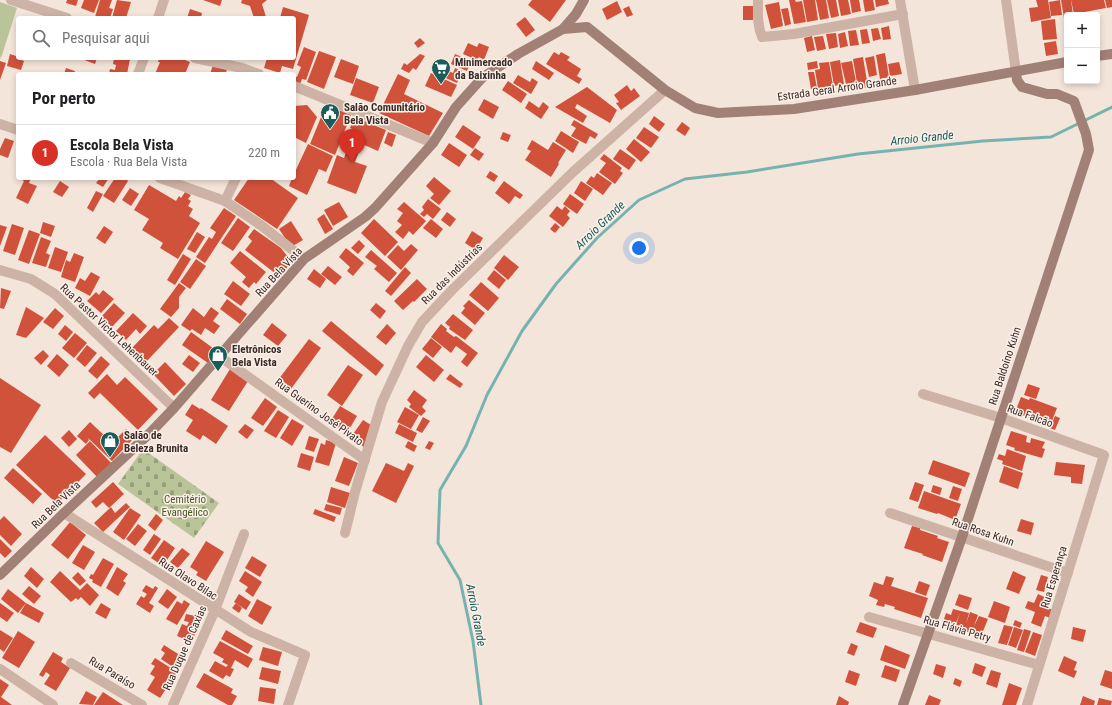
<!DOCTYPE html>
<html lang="pt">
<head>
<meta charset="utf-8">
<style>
	:root { --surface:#fff; --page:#f6f6f6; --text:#202124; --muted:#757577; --line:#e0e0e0; --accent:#d93025 }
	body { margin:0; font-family:"Roboto Condensed",sans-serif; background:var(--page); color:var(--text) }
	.controls { position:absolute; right:12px; top:12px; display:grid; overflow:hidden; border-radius:4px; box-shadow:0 2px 6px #0003 }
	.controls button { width:36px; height:36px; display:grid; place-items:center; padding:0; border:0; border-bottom:1px solid var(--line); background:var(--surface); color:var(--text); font:20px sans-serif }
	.you { position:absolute; left:639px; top:248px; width:14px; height:14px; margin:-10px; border:3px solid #fff; border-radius:50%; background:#1a73e8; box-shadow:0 0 0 6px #1a73e833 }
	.badge { display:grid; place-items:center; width:26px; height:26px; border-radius:50%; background:var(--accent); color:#fff; font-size:13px; font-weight:700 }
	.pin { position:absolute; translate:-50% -33px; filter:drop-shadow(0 1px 2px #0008) }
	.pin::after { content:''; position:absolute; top:21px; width:14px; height:12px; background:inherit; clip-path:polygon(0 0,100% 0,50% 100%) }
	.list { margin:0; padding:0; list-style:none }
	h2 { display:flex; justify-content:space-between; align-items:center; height:52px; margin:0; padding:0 16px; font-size:17px }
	h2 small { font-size:13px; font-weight:400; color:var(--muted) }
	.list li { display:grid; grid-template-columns:26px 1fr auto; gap:12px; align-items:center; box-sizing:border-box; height:56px; padding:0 16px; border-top:1px solid var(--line) }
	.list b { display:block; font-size:15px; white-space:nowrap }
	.list p { margin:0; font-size:13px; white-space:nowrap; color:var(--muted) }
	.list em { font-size:13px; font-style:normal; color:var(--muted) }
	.icon { flex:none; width:22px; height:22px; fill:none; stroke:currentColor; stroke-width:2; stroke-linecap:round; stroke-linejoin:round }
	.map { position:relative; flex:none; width:1112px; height:705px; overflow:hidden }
	.search { position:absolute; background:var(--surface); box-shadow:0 2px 6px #0003; left:16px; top:16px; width:280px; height:44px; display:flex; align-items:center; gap:10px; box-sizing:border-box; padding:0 14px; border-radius:4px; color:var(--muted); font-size:15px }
	.panel { position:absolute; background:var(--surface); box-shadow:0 2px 6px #0003; left:16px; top:72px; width:280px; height:108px; border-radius:4px }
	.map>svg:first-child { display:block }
	.cemetery { fill:url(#cemetery-stones) }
	.park { fill:#b9c498 }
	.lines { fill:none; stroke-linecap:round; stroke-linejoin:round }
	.stream { stroke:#76b3b0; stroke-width:3 }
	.building { fill:#d0523b }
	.street { stroke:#cdb3a5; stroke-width:10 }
	.secondary { stroke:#a18176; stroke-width:10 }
	.labels { text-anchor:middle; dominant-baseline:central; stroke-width:3; stroke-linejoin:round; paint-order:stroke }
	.poi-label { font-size:11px; font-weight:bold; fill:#382a27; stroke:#fbf0e7; text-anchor:start }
	.street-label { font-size:11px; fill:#382a27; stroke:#fbf0e7 }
	.park-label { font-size:11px; fill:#4b5828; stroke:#fbf0e7 }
	.water-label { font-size:12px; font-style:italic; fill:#195d5b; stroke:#fbf0e7 }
</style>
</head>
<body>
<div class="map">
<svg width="1112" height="705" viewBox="0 0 1112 705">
	<defs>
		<pattern id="cemetery-stones" width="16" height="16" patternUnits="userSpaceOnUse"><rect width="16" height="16" fill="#b9c498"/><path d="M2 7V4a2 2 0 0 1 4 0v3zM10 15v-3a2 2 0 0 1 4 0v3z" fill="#979f7c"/></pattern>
	</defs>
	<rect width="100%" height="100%" fill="#f4e5da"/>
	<polygon class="cemetery" points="143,449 219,503 194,538 118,484"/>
	<polygon class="park" points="0,2 17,8 1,58 0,57"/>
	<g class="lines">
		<polyline class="stream" points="481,705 473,641 460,580 438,543 440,490 466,446 487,395 522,331 556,284 597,238 639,200 685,179 747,172 858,154 983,141 1051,137 1112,107"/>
	</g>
	<g class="building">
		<polygon points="67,0 78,0 76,6 66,3"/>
		<polygon points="84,0 99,0 94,13 81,8"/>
		<polygon points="100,0 112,0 109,8 113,9 110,18 95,17"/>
		<polygon points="117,0 131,2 126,18 112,18"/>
		<polygon points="203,0 222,0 220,6"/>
		<polygon points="242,0 267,0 262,4 266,17 254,18 250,6 241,3"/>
		<polygon points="532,0 566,0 550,22 528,5"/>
		<polygon points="789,0 795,0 796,2 802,1 806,22 794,24"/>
		<polygon points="803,0 815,0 818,20 807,22"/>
		<polygon points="816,0 826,0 829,18 820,20"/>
		<polygon points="827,0 836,0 839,16 831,18"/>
		<polygon points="838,0 848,0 851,14 841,16"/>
		<polygon points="850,0 859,0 861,11 852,13"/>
		<polygon points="863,0 873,0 875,10 865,12"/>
		<polygon points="875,0 888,0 889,4 876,7"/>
		<polygon points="1036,0 1048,0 1051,18 1031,22 1029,8 1038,7"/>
		<polygon points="1060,0 1062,15 1051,16 1049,2"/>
		<polygon points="1061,0 1071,0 1073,15 1067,15 1067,18 1064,18"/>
		<polygon points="1071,0 1104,0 1106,8 1074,14"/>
		<polygon points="1105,0 1112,0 1112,7 1107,8"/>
		<polygon points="617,1 622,12 607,20 602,9"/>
		<polygon points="779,2 783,26 771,29 765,5"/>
		<polygon points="629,6 633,15 627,17 623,9"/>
		<rect x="743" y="6" width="10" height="14"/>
		<polygon points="283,7 309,15 293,69 282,66 280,73 264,68 267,58 294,58 294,18 280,18"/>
		<polygon points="788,8 791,24 785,26 781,9"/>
		<polygon points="190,9 202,13 201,18 187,18"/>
		<polygon points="525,17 535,30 526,37 516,24"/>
		<polygon points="1055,19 1057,39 1043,40 1041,21"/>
		<polygon points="889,26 891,39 883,40 881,28"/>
		<polygon points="878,28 881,39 873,41 871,29"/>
		<polygon points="867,29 870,43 862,44 860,30"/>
		<polygon points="856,30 859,45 850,46 848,31"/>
		<polygon points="845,32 848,46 840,48 838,34"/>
		<polygon points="836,33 838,47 829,49 826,34"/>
		<polygon points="812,36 815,50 807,52 804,38"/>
		<polygon points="823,36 826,49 817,51 814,37"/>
		<polygon points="420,38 425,43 418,48 414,43"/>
		<polygon points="1056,41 1058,54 1046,56 1044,43"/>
		<polygon points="468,43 477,47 479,43 489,47 484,60 479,57 477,60 463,54"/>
		<polygon points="304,47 316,52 306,80 302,79 300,84 294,82 294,76 297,77 301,67 297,65"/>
		<polygon points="319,51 336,57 324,89 307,82"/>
		<polygon points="554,52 559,55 561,52 570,57 567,60 581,69 577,76 582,79 579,84 546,64"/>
		<polygon points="885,53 889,77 880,79 876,55"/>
		<polygon points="10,54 16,56 16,58 24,61 21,70 7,66"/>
		<polygon points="420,54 425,56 416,70 413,68 409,73 401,69 404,63 407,65"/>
		<polygon points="455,54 471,61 467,71 451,64"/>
		<polygon points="874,56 877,75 869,77 865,58"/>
		<polygon points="863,57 868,87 858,89 853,59"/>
		<polygon points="79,58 97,58 95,64"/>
		<polygon points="114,58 130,59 127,74 109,74 110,69 115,70 116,65 113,64"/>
		<polygon points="159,58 180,58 190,62 185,74 155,74 160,62 158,62"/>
		<polygon points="341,59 359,66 353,84 334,77"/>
		<polygon points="840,60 844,84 834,86 830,62"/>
		<polygon points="0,61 6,63 0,80"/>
		<polygon points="536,61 554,73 549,80 532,69"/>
		<polygon points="817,61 818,68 808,70 807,63"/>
		<polygon points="852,61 856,82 846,84 841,63"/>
		<polygon points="829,62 833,86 818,88 815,70 820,69 819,63"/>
		<polygon points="899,62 902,74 890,76 888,64"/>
		<polygon points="213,65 227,70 225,74 210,74"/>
		<polygon points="437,65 453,73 455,68 462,71 457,83 434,73"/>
		<polygon points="66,68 75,71 74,74 64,74"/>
		<polygon points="808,72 814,72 817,88 811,89"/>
		<polygon points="431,73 457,85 451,97 425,86"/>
		<polygon points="398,74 410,80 404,94 443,113 429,136 379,113"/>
		<polygon points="518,75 530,82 532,78 538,82 531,94 513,83"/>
		<polygon points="356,78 379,87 373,103 350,95"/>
		<polygon points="508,81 527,94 521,103 502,90"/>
		<polygon points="627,85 631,91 634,88 640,96 621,110 616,103 619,102 614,95"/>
		<polygon points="587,87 617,110 610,123 577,104 575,108 587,116 583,123 555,107"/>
		<polygon points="484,99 499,107 493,119 478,110"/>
		<polygon points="529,101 539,108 543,102 549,107 541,119 525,108"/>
		<polygon points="307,105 317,117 306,143 294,137 296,133 294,130 294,106"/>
		<polygon points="326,105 351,115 335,155 310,144"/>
		<polygon points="654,116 665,124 659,132 649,124"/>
		<polygon points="354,117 386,130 378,151 362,144 355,162 367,166 356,194 327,183 337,155 344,158 354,130 350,128"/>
		<polygon points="574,120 598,134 595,139 590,136 586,144 571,136 576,128 571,125"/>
		<polygon points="682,122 690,128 685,136 676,130"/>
		<polygon points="463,125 481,137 473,149 455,137"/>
		<polygon points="644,127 659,137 651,148 636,138"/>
		<polygon points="561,131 579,142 573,153 555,141"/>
		<polygon points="388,132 396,135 392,147 384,143"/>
		<polygon points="503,132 511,135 508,142 500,139"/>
		<polygon points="5,138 14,141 8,158 0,155 0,149"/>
		<polygon points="634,139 650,152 641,162 626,149"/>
		<polygon points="532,140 548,150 553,142 566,150 558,163 559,164 551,177 525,160 531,151 527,149"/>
		<polygon points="449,143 467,155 459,167 441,155"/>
		<polygon points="308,144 333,156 326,172 319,169 307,195 289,186 292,178 294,178 294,174"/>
		<polygon points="475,148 484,154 479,161 470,155"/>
		<polygon points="620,149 636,160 629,170 613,159"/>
		<polygon points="604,154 622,168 620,171 623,173 615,184 599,172 606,163 600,159"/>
		<polygon points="490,171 498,176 494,182 486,177"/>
		<polygon points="597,173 612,183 603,195 586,183 591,176 594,178"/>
		<polygon points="434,177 451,191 439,205 430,198 434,194 426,186"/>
		<polygon points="18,178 31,178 29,183 37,186 28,204 16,198 24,181"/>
		<polygon points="100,178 109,178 103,187 96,183"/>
		<polygon points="115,178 124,178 128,181 114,203 103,196"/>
		<polygon points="249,178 270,178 298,198 277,229 234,200"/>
		<polygon points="60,181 69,187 62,197 53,192"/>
		<polygon points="504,181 523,195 520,199 515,196 509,204 495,193"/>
		<polygon points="581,181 593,189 585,201 574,193"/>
		<polygon points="149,185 176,201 179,196 181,198 185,192 191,195 188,199 191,201 188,206 193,209 189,216 200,223 178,259 160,248 163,243 142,230 149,219 134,210"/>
		<polygon points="130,188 139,194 131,206 122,200"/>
		<polygon points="96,191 103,194 93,212 87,208"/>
		<polygon points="570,194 584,204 577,214 563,204"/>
		<polygon points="428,199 441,209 433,219 427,214 424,217 420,214 424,210 422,207"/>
		<polygon points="339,202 348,217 333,226 324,210"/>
		<polygon points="404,202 426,221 413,235 409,231 403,239 395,232 402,225 397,221 403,213 397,209"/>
		<polygon points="557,206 562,210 565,206 570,211 567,215 570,218 563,227 549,216"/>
		<polygon points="224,208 236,216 205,263 196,257 209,237 212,239 216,232 210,228"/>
		<polygon points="447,212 456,219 450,227 441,220"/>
		<polygon points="324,214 333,229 325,234 317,219"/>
		<polygon points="238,218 250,227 233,251 221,243"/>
		<polygon points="374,219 398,242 385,256 361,233"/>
		<polygon points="431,219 443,229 436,238 423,228"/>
		<polygon points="291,221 303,240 291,247 279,229"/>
		<polygon points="43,222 55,226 51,237 40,233"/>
		<polygon points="555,223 560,227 555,233 550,229"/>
		<polygon points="12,224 24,228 15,255 3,251"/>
		<polygon points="0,225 7,227 0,246"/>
		<polygon points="104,226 113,232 105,244 96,238"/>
		<polygon points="254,229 281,248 288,257 288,266 280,277 245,250 252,241 248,237"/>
		<polygon points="29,230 40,234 29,264 18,260"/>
		<polygon points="472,231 483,238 476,250 465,243"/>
		<polygon points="197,232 205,237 195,253 187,249"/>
		<polygon points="41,237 51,241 46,253 50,255 46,267 32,263"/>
		<polygon points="359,240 365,246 358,254 351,248"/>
		<polygon points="411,244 418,250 401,270 387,257 398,245 404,251"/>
		<polygon points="55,247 68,252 61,272 48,268"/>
		<polygon points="346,248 364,263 353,276 347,271 350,267 339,257"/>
		<polygon points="371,250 397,273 389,282 374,269 377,266 365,257"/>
		<polygon points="240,251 266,272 256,284 254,282 249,288 242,282 246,277 230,263"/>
		<polygon points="74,253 84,257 75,282 61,277 66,260 70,262"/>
		<polygon points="183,254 191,259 175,285 167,280"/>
		<polygon points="504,255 519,267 508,280 494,268"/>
		<polygon points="196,259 206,266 190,289 180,282"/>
		<polygon points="328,266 342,277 335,285 321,274"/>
		<polygon points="405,267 411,273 391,296 385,291"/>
		<polygon points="314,269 326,279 320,288 307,279"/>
		<polygon points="494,270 506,280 499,289 487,279"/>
		<polygon points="91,272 100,277 90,296 75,288 80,278 85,281"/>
		<polygon points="417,279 427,289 414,302 413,301 403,310 394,301"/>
		<polygon points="233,281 250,294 241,306 224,294"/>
		<polygon points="481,282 499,298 488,311 469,295"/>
		<polygon points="179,283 186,288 179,297 179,308 171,317 160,309"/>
		<polygon points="1,288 11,291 4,309 0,308"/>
		<polygon points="103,290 114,299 101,313 87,301 96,292 99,295"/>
		<polygon points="227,299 247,314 240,324 220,309"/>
		<polygon points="469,300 485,313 475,325 461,313 465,308 463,306"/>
		<polygon points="114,303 125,313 112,327 101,317"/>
		<polygon points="376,303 386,311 380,319 370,310"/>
		<polygon points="26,307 44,318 26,338 16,335"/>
		<polygon points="211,307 219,313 213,321 220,326 214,334 205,328 201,335 192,329 190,331 181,325 193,308 204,317"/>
		<polygon points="55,308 64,316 53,329 43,322"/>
		<polygon points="133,313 147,326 140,334 136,329 126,340 116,331"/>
		<polygon points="453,314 473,330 465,340 449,329 450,327 445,323"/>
		<polygon points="169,318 179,327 146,362 132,348 154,325 158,329"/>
		<polygon points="331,321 384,365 376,376 322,331"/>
		<polygon points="272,323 287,335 278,346 263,335"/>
		<polygon points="387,324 396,333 386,345 376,337"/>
		<polygon points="441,324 447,329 446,331 454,337 456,336 478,353 467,367 461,362 467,354 456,346 451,353 431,337"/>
		<polygon points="65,325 73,332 66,341 58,334"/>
		<polygon points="191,332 217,351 208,363 182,345"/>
		<polygon points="75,333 87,343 74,358 62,348"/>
		<polygon points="431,338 442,347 433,358 422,349"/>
		<polygon points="309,339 321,348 288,393 275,384"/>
		<polygon points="87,345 97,353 85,367 76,359"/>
		<polygon points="43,350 49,356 41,365 34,358"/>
		<polygon points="57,354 69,365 59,377 47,366"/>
		<polygon points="189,355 200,363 193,372 182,364"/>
		<polygon points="426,355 444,370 434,382 416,367"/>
		<polygon points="101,356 110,364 97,379 88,371"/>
		<polygon points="165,362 186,384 174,396 153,374"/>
		<polygon points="348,365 363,375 342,406 327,395"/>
		<polygon points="230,369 248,381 229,411 211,400"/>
		<polygon points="107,374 117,385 125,377 158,409 138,430 100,393 94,399 88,393"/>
		<polygon points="450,374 463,384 460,388 446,379"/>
		<polygon points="0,378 41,405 11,453 0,447"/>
		<polygon points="1028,384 1040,388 1036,399 1024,395"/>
		<polygon points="414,390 427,400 422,407 426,411 421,416 409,407 411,404 407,400"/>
		<polygon points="1021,397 1029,400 1030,398 1057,408 1050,426 1015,412"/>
		<polygon points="265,398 277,407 263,426 251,418"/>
		<polygon points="192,404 200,409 201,408 228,426 216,444 203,435 200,440 186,431 193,420 185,415"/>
		<polygon points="340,406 357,416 347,433 330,422"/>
		<polygon points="405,407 419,415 411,429 397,422"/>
		<polygon points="278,410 289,417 276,438 264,431"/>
		<polygon points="1055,416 1060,418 1055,430 1050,428"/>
		<polygon points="423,417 430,421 422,433 416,430"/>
		<polygon points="292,419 304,426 292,446 280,438"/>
		<polygon points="363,420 371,425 365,448 351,437"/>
		<polygon points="90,422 106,437 109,435 115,440 126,429 135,437 112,461 88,438 89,440 86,444 77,436"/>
		<polygon points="245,424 254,430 247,439 238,432"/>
		<polygon points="399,424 417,433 413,442 395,433"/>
		<polygon points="69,430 77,439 69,447 61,438"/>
		<polygon points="1011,431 1027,436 1026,442 1030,443 1031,438 1045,442 1042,448 1045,449 1042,458 1014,450 1015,448 1006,445"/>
		<polygon points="45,435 86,474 57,504 16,465"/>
		<polygon points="309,436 319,439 314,452 305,449"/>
		<polygon points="326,440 336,443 329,466 315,462 321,443 325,445"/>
		<polygon points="90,441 112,464 98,478 76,455"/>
		<polygon points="408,441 417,446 414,452 405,447"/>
		<polygon points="429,441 434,443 430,450 425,448"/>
		<polygon points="1007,449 1026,456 1022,471 1002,464 1003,461 997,459 999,454 1005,456"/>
		<polygon points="301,453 314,457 310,471 297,467"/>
		<polygon points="344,457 358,463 349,486 335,481"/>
		<polygon points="933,460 970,473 965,487 928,474"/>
		<polygon points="1056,462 1085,465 1082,484 1071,483 1071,477 1054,475"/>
		<polygon points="386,463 404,471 408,463 414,466 396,503 372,491"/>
		<polygon points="1004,466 1023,473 1018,489 999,482"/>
		<polygon points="13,468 42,494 33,504 4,478"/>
		<polygon points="113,482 124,494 109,508 103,502 96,508 91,502"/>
		<polygon points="915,482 924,485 918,502 909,499"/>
		<polygon points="933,485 942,488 940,495 931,492"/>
		<polygon points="953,486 962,489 958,501 949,498"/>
		<polygon points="331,487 350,493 345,508 327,502"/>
		<polygon points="924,491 961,504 955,520 938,513 937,514 918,508"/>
		<polygon points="126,503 130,507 103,532 94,523 111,507 115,513"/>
		<polygon points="326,504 342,508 340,515 324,510"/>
		<polygon points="130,508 141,515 124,540 113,532"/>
		<polygon points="315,509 336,517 334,522 313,514"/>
		<polygon points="156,514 163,520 155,531 148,525"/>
		<polygon points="4,516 22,534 11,546 0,535 0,520"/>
		<polygon points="1021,519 1034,523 1031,535 1017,531"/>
		<polygon points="70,522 86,535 68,559 51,545"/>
		<polygon points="138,524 147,531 135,546 126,539"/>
		<polygon points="912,526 920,528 920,530 938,536 937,538 949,542 942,562 922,555 923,554 904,548"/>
		<polygon points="154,534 161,539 150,555 143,550"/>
		<polygon points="0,539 12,551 5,558 0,553"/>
		<polygon points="164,540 175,548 163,566 151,558"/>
		<polygon points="206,541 224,552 206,581 196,575 198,572 190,567"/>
		<polygon points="83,545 95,552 84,570 72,563"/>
		<polygon points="182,548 190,554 178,568 170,562"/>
		<polygon points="252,556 267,565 260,577 245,568"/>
		<polygon points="103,558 114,564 101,587 92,582 93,580 89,578 91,574 93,575"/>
		<polygon points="31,567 44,579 37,588 24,576"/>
		<polygon points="117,567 128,574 123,581 126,583 118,596 106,588"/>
		<polygon points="60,571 80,590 87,583 99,595 90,606 81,597 78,600 76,598 71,602 50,582"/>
		<polygon points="245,571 262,582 253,597 245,591 248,587 239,581"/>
		<polygon points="1013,571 1026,577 1019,594 1006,589"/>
		<polygon points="78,572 86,581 80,586 72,578"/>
		<polygon points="1041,575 1048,577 1044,592 1036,590"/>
		<polygon points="886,576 894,578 891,586 928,598 921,618 894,609 895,607 885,604 884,607 876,605 878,600 869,596 874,582 883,585"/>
		<polygon points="919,581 930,585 926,596 915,592"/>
		<polygon points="146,585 153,589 155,586 158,588 149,603 154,606 150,613 136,604 141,596 144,598 147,594 142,591"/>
		<polygon points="29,586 41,596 34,604 22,594"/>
		<polygon points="8,589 26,603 18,613 1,599"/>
		<polygon points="167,589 177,597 168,609 158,602"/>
		<polygon points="239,594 251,602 246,610 234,602"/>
		<polygon points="959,594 972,598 968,610 955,605"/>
		<polygon points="1038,594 1051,600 1048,608 1053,610 1050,618 1045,616 1041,627 1031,623 1035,612 1025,608 1028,601 1034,603"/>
		<polygon points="257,599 272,607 262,625 248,616"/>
		<polygon points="184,600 190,604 177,625 166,619 177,601 182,604"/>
		<polygon points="994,601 1010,607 1005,623 988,617"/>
		<polygon points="0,603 14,613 7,622 0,617"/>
		<polygon points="26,603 44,613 39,623 20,613"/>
		<polygon points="101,603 111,609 106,619 95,613"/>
		<polygon points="236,603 242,608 239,613 232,608"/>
		<polygon points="953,609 969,613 966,624 970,612 978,615 974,626 979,616 988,619 981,636 955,628 960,613 954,628 948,626 948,624 943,622 946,613 951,615"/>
		<polygon points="186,614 200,617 196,626 193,625 192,627 197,629 192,642 177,636 182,624 187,626 189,622 184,621"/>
		<polygon points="1015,620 1022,623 1020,628 1013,625"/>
		<polygon points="860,622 877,628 873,638 856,632"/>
		<polygon points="1004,625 1013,627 1007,645 998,643"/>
		<polygon points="1014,627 1023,630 1016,648 1008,645"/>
		<polygon points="1073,627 1086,630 1083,642 1071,639"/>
		<polygon points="1024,629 1031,631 1024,652 1017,650"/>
		<polygon points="0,630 13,638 4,652 0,649"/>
		<polygon points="226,630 253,646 248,654 221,639"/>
		<polygon points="18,631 35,642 19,668 2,658"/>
		<polygon points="1033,632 1042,635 1035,656 1025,652"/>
		<polygon points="220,641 253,659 248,668 235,660 231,668 234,669 230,677 226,675 223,679 209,671 215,661 226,667 228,665 222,662 224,659 213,653"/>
		<polygon points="851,643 858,646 854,656 847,653"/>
		<polygon points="164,645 183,657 176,669 161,659 165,653 161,650"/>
		<polygon points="885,645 910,655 905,669 880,660"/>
		<polygon points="263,647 282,652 278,666 259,660"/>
		<polygon points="53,652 63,658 61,662 70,668 56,691 44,684 50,675 46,672 43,677 39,675"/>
		<polygon points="1064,656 1077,662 1074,670 1077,671 1074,678 1058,671"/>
		<polygon points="155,658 177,672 160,698 147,690 155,677 150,674 155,666 151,664"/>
		<polygon points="975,663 986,667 982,677 972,673"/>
		<polygon points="936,664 946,667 943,678 933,674"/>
		<polygon points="885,665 900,670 896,682 881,677"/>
		<polygon points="262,667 281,671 278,684 259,679"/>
		<polygon points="849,670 860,674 856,686 845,682"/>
		<polygon points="991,670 1001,673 997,688 986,684"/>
		<polygon points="1105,670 1112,672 1112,689 1100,685"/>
		<polygon points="204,673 233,689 231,693 237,696 232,705 228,705 196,687"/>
		<polygon points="955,678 962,681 960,687 953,684"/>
		<polygon points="0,679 9,685 1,697 12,705 0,705"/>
		<polygon points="1009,683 1022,688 1016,705 1002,705"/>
		<polygon points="260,687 276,689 274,704 258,701"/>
		<polygon points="86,691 97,697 93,705 79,704"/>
		<polygon points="103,692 123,705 94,705"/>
		<polygon points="929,695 941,700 939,705 925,705"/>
		<polygon points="839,696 849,702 848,705 836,705"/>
		<polygon points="1083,696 1095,701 1094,705 1080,705"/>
		<polygon points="1099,698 1112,701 1111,705 1097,705"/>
	</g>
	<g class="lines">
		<g class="street">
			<polyline points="11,0 67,18"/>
			<path d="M758 0C758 13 757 25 762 37L794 34 903 14"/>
			<polyline points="900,0 915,90"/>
			<polyline points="1006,0 1016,72"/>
			<polyline points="158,18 164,0"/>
			<polyline points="195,58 242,68 259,74"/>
			<polyline points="138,74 144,58"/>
			<polyline points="294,86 433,143"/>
			<polyline points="0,124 18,130"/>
			<polyline points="160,178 225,201 262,226 304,259"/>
			<polyline points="225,201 236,178"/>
			<polyline points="0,270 31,279 55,294 174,408"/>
			<polyline points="219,356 365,460"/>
			<polyline points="923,394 1001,418 1104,455 1027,705"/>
			<polyline points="64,513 251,632 305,655 288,705"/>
			<polyline points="890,513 1068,573"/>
			<polyline points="345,533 355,492 382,402 408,346 422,322 452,290 573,172 665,90"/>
			<polyline points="869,617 1039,665"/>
			<polyline points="71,663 142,705"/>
			<polyline points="0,669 53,705"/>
			<polyline points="173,705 215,610 244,534"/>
		</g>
		<g class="secondary">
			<polyline points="563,29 587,27 665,90 695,108 718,113 794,109 915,90 1067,62"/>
			<polyline points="1097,56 1112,54"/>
			<polyline points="0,575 64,513 150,433 174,408 304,259 365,217 375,208 433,143 456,107 482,78 518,54 563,29 576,14 584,0"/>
			<polyline points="903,705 962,537 1089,150 1086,134 1074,101 1057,94 1047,94 1022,87 1017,80 1016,72"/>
		</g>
	</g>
	<defs>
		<g id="supermarket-pin" transform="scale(1)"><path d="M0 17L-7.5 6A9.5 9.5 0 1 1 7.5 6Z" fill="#195d5b" stroke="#fbf0e7"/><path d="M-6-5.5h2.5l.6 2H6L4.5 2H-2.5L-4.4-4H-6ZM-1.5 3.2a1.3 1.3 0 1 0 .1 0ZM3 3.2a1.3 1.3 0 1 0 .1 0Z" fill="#fff"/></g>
		<g id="civic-pin" transform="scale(1)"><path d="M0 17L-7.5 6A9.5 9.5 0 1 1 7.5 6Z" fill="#195d5b" stroke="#fbf0e7"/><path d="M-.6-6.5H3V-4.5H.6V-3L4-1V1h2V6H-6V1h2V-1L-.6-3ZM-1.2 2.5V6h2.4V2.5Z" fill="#fff"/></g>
		<g id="shop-pin" transform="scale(1)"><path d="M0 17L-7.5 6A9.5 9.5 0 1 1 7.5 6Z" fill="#195d5b" stroke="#fbf0e7"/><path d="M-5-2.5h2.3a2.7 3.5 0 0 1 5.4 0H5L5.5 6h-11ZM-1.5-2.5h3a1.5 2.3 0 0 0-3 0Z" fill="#fff"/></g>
	</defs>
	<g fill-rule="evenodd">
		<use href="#supermarket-pin" x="441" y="68"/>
		<use href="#civic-pin" x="330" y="113"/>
		<use href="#shop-pin" x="218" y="355"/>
		<use href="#shop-pin" x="110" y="441"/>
	</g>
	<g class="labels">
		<g class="poi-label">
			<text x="455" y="62">Minimercado<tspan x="455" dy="13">da Baixinha</tspan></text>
			<text x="344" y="107">Salão Comunitário<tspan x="344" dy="13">Bela Vista</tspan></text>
			<text x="232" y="349">Eletrônicos<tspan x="232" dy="13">Bela Vista</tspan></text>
			<text x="124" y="435">Salão de<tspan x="124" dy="13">Beleza Brunita</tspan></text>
		</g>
		<g class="street-label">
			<text transform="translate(837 89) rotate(-8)">Estrada Geral Arroio Grande</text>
			<text transform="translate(279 272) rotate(-47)">Rua Bela Vista</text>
			<text transform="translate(452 274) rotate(-45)">Rua das Indústrias</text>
			<text transform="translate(109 330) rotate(43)">Rua Pastor Victor Lehenbauer</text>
			<text transform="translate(1005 366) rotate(-72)">Rua Baldoíno Kuhn</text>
			<text transform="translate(319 412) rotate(36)">Rua Guerino José Pivato</text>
			<text transform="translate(1030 416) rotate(20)">Rua Falcão</text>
			<text transform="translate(56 505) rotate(-44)">Rua Bela Vista</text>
			<text transform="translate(983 532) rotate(19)">Rua Rosa Kuhn</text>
			<text transform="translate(1054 577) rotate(-73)">Rua Esperança</text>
			<text transform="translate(188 579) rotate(33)">Rua Olavo Bilac</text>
			<text transform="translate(957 629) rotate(16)">Rua Flávia Petry</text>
			<text transform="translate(185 648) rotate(-66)">Rua Duque de Caxias</text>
			<text transform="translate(112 673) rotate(31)">Rua Paraíso</text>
		</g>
		<g class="park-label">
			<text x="185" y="499">Cemitério<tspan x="185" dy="13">Evangélico</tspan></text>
		</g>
		<g class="water-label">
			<text transform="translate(922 138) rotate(-6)">Arroio Grande</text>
			<text transform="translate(600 225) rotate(-44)">Arroio Grande</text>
			<text transform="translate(476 615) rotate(79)">Arroio Grande</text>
		</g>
	</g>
</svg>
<div class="controls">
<button>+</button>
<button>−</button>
</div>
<div class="you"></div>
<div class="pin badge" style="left:352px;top:162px">1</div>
<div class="search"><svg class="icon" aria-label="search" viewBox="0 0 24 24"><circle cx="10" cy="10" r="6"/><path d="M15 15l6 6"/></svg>Pesquisar aqui</div>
<section class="panel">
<h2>Por perto<small></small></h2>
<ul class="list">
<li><span class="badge">1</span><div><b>Escola Bela Vista</b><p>Escola · Rua Bela Vista</p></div><em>220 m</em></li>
</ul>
</section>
</div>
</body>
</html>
